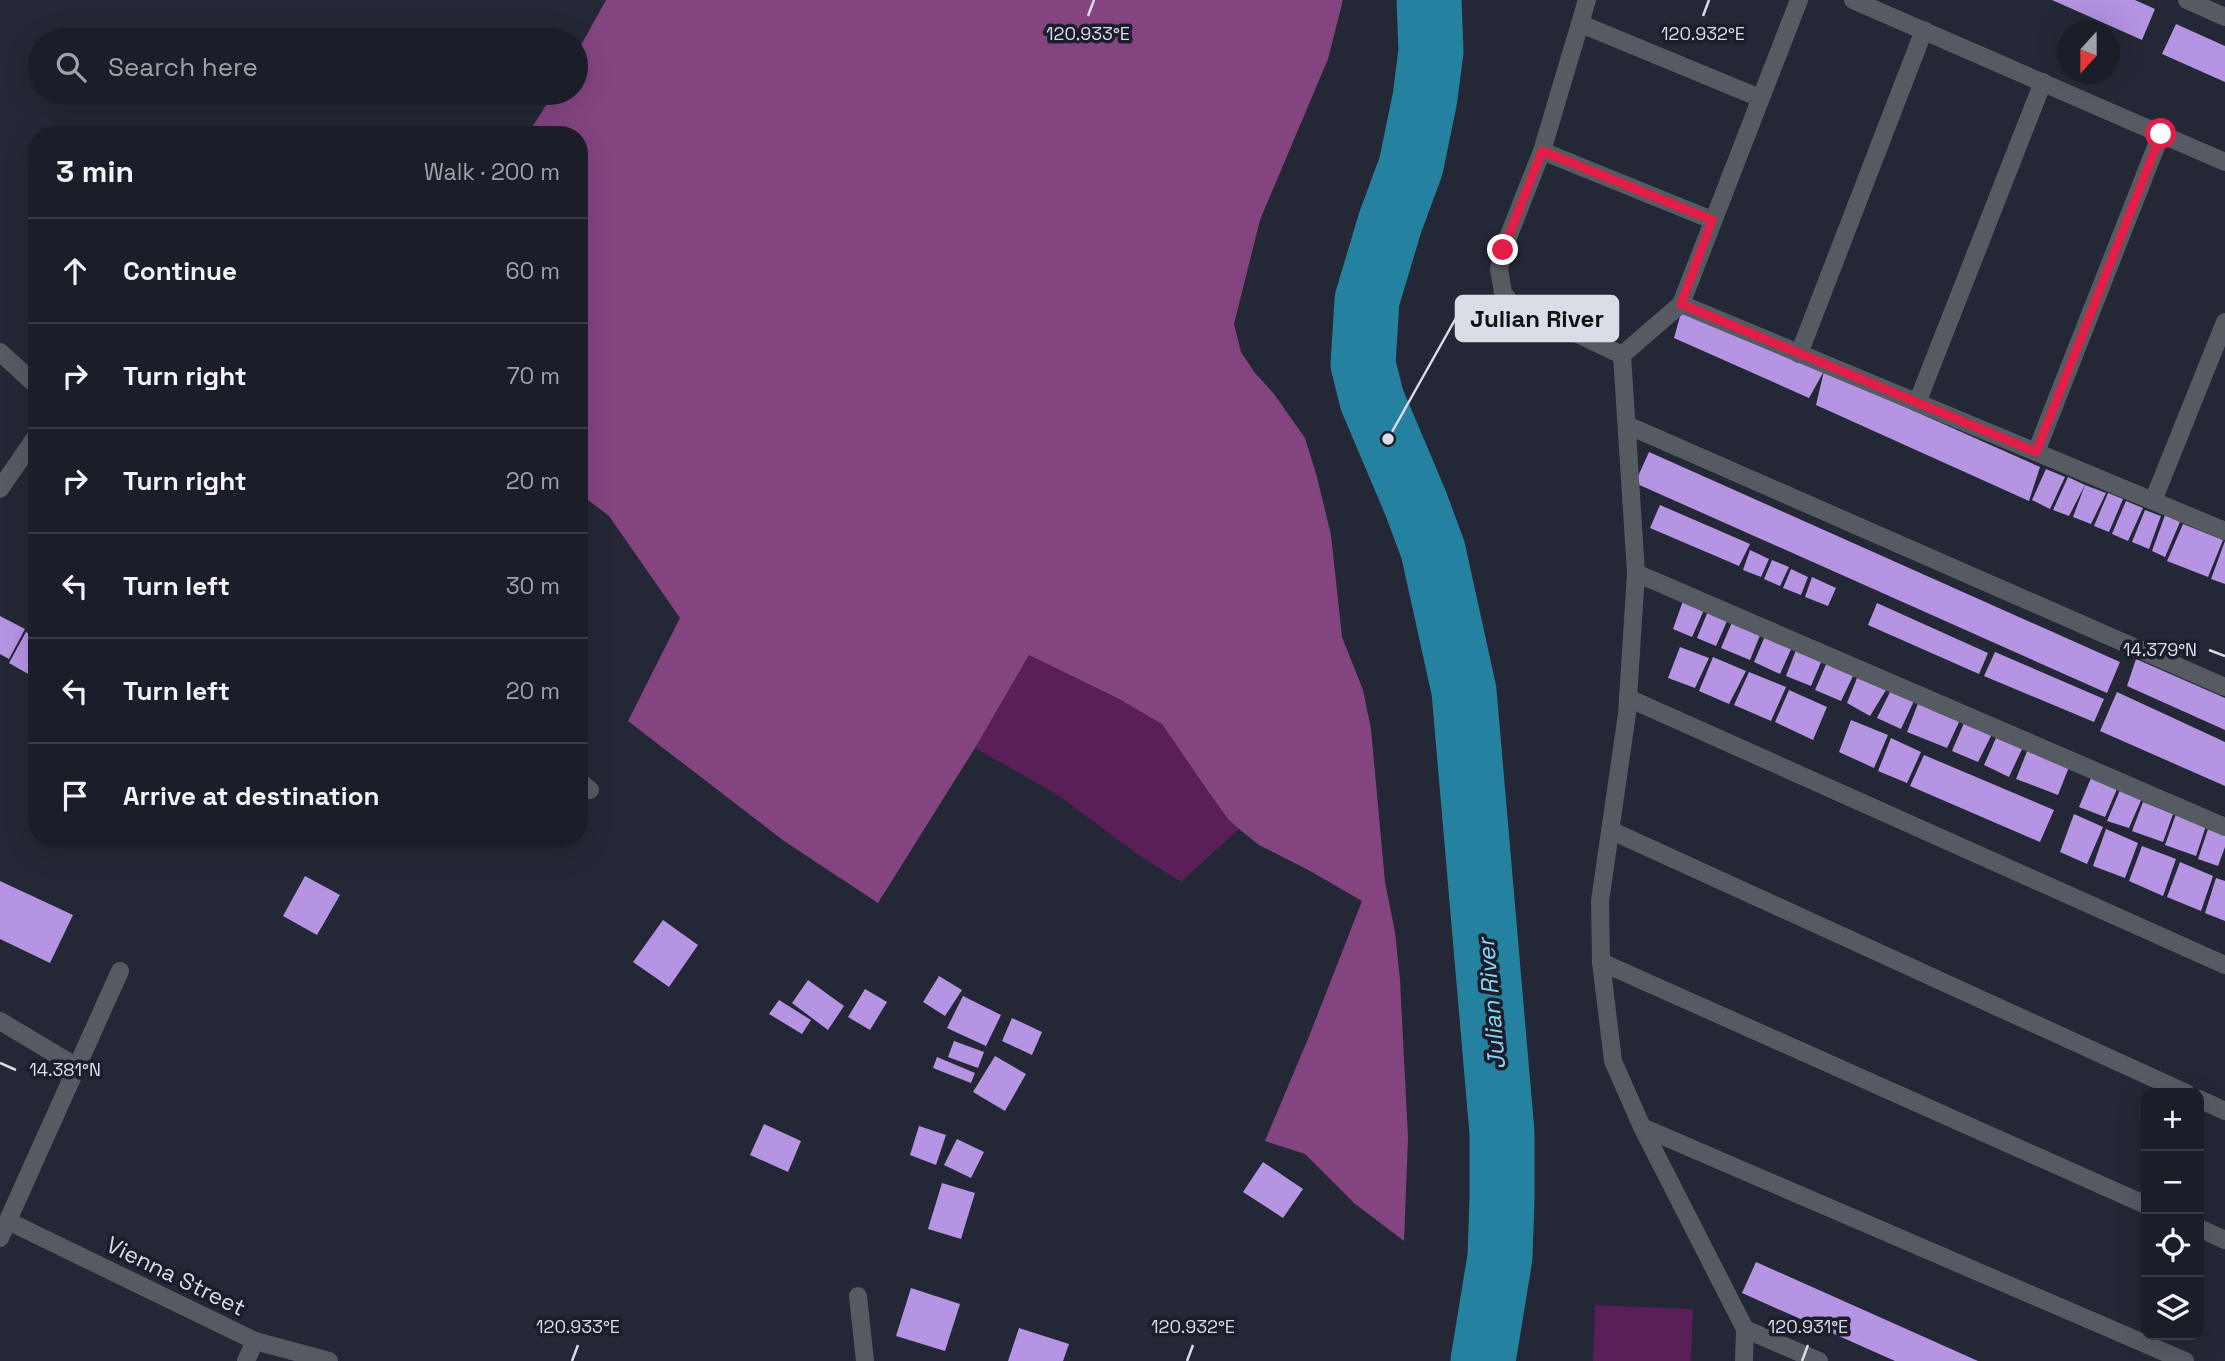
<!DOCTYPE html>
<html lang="en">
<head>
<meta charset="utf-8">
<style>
	:root { --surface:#1b1d28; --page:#242630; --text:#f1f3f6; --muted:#a0a2a8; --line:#393b45 }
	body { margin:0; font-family:"Space Grotesk",sans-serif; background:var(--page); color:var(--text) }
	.controls { position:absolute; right:21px; bottom:21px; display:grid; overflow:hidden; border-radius:14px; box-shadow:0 7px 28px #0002 }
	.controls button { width:63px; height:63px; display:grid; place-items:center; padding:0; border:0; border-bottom:2px solid var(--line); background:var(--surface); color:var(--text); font:35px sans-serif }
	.compass { position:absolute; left:2057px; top:21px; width:63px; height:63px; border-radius:50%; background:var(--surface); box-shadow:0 7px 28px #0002; rotate:201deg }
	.stop { position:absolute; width:21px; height:21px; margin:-16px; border:5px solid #e11d48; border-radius:50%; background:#fff }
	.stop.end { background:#e11d48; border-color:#fff; box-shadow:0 2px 7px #0008 }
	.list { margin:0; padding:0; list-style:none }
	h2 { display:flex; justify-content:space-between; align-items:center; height:91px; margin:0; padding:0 28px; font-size:30px }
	h2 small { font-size:23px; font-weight:400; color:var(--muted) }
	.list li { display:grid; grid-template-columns:46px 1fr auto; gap:21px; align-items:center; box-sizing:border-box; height:105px; padding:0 28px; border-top:2px solid var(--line) }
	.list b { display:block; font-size:26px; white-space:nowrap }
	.list em { font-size:23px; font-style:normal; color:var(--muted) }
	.icon { flex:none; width:38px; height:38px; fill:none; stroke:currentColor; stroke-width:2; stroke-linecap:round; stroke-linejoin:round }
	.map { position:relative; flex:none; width:2225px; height:1361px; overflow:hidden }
	.search { position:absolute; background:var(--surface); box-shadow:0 7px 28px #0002; left:28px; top:28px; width:560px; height:77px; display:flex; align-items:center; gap:18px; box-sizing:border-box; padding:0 24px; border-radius:38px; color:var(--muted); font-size:26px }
	.panel { position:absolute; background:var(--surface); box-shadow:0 7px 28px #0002; left:28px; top:126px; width:560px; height:721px; border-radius:28px }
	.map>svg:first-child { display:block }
	.green { fill:#5a1e58 }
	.forest { fill:#834480 }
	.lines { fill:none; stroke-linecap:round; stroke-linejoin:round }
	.river { stroke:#2581a0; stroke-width:65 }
	.building { fill:#b594e4 }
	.street { stroke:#555b61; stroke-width:18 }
	.route { stroke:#e11d48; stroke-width:9 }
	.ticks { fill:none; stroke:#dadce6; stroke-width:2.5 }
	.labels { text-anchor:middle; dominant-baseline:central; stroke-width:7; stroke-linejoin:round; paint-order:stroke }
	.street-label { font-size:23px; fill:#dadce6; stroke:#1b1d2b }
	.water-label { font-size:24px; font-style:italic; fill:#88d7f6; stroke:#1b1d2b }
	.ticks-label { font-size:18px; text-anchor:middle; fill:#dadce6; stroke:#1b1d2b; stroke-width:7; stroke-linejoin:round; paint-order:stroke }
	.leader { fill:none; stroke:#dadce6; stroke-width:2.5 }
	.callout-dot { fill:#dadce6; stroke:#1b1d2b; stroke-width:2.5 }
	.callout { fill:#dadce6; stroke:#dadce6; stroke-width:2.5 }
	.callout-label { font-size:24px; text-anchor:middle; font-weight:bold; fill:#111 }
</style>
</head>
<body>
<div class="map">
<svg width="2225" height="1361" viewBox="0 0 2225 1361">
	<rect width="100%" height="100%" fill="#242735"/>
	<g class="green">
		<polygon points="1029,655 1119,699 1162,724 1210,794 1228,819 1239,829 1181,882 1137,854 1058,795 975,748"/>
		<polygon points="1595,1305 1693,1309 1691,1361 1593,1361"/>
	</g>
	<polygon class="forest" points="606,0 1343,0 1328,59 1260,220 1234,324 1241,352 1255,373 1274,394 1305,438 1317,477 1331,535 1342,637 1363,690 1371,729 1385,882 1395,932 1400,980 1408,1137 1404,1241 1354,1203 1305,1154 1265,1141 1310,1034 1362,901 1312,872 1259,845 1239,829 1228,819 1210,794 1162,724 1119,699 1029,655 975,748 878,903 784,841 628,721 680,618 609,516 579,493 579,135 527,135 554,93 576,93 576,54"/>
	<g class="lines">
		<polyline class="river" points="1429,0 1431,51 1425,98 1411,166 1390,223 1367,300 1363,364 1372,400 1416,504 1433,550 1464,691 1502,1133 1502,1199 1500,1257 1483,1361"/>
	</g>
	<g class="building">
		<polygon points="2052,0 2135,0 2155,9 2142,40"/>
		<polygon points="2176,24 2225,46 2225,82 2162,54"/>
		<polygon points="1682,309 1824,371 1809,398 1674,338"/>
		<polygon points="1824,371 2040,467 2029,501 1816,405"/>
		<polygon points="1649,452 2120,662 2107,693 1635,483"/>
		<polygon points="2046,469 2065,477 2050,509 2032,500"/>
		<polygon points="2068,477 2085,485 2069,516 2053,510"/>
		<polygon points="2085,485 2106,493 2091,524 2073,517"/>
		<polygon points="2108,493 2123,499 2109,532 2094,526"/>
		<polygon points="2126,501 2143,508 2128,541 2112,534"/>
		<polygon points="1660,505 1750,544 1739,566 1650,528"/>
		<polygon points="2145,510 2161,516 2149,549 2132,542"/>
		<polygon points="2165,515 2180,522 2165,557 2152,551"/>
		<polygon points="2183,524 2223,540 2208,577 2167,561"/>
		<polygon points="2225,541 2225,584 2211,579"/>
		<polygon points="1750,550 1769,559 1761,577 1743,570"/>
		<polygon points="1772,560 1789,567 1780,586 1764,579"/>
		<polygon points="1791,569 1808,577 1801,595 1783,588"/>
		<polygon points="1812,577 1836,588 1828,606 1805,597"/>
		<polygon points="1684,598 1704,610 1692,637 1673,629"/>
		<polygon points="1877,603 1988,653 1979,674 1868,625"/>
		<polygon points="1708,611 1728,619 1716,646 1697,638"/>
		<polygon points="0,616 25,629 9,659 0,654"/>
		<polygon points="1733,620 1761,633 1750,660 1721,648"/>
		<polygon points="26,632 37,638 37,679 9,663"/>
		<polygon points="1765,636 1792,647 1780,674 1754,662"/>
		<polygon points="1680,647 1709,658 1695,688 1668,678"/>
		<polygon points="1796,650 1822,660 1811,686 1786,676"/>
		<polygon points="1995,652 2104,699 2094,722 1984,676"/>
		<polygon points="1713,657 1746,671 1729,704 1699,691"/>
		<polygon points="2136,659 2225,698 2225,730 2127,686"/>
		<polygon points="1827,662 1854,674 1841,701 1815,690"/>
		<polygon points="1749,672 1786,687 1771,721 1734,705"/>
		<polygon points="1857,678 1886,690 1870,716 1847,703"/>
		<polygon points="1789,690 1827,707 1813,740 1775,722"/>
		<polygon points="1890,692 1914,701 1901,729 1877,718"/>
		<polygon points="2117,692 2225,742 2225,786 2100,731"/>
		<polygon points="1919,701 1960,720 1947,748 1907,732"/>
		<polygon points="1851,720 1888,735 1874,768 1839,752"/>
		<polygon points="1964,723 1992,734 1978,762 1952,751"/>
		<polygon points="1891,738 1921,752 1907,783 1878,771"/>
		<polygon points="1996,738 2022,749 2009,777 1984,765"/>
		<polygon points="2028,749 2069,767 2058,795 2016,779"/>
		<polygon points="1924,755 2054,810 2040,842 1910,786"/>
		<polygon points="2091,778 2117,789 2105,817 2079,807"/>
		<polygon points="2120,790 2142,798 2129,828 2107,821"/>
		<polygon points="2143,802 2173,814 2163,842 2132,831"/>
		<polygon points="2074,814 2103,827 2087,864 2060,852"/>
		<polygon points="2176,814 2206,826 2196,856 2165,845"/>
		<polygon points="2106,829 2138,843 2125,878 2093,866"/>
		<polygon points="2208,829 2225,835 2225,847 2218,866 2198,859"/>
		<polygon points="2142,846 2176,859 2163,896 2129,881"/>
		<polygon points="2180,862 2213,876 2201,911 2167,897"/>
		<polygon points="305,876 340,895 317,935 283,916"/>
		<polygon points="2216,878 2225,881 2225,921 2205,913"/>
		<polygon points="0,881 73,915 50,963 0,939"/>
		<polygon points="663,920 698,945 669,987 633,962"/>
		<polygon points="939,976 962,990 945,1016 923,1002"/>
		<polygon points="808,980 844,1006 828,1030 792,1003"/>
		<polygon points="865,989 887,1002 870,1030 848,1017"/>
		<polygon points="963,996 1001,1015 986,1046 947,1028"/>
		<polygon points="779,1000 811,1020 802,1034 769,1014"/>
		<polygon points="1012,1018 1042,1032 1032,1055 1002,1041"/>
		<polygon points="954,1041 984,1052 978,1068 948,1057"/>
		<polygon points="995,1056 1026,1074 1005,1111 973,1092"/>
		<polygon points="937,1057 975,1073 971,1083 933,1068"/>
		<polygon points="764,1124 801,1141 788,1172 750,1155"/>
		<polygon points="919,1126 946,1135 936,1165 910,1155"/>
		<polygon points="957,1139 984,1152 971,1178 944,1165"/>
		<polygon points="1263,1162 1303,1189 1283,1218 1243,1192"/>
		<polygon points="942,1183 975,1193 961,1239 928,1229"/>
		<polygon points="1756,1262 1978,1361 1895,1361 1742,1293"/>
		<polygon points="911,1288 960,1304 945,1351 896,1336"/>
		<polygon points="1019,1328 1069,1344 1063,1361 1008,1361"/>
	</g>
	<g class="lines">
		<g class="street">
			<polyline points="1587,0 1542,151 1503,250 1499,269 1503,293 1510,302 1622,355"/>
			<polyline points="1853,0 2225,162"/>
			<polyline points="2187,0 2225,17"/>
			<polyline points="1581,24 1760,98"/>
			<polyline points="1542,151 1712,220"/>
			<polyline points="1681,304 2225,531"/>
			<polyline points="0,352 37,386"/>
			<polyline points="1799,354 1924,30"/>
			<polyline points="1622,355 1636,573 1627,714 1600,901 1601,962 1613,1061 1642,1127 1745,1329 1744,1361"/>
			<polyline points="1622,355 1681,304 1799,0"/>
			<polyline points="1917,403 2043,82"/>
			<polyline points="1627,425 2225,687"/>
			<polyline points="2036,452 2161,134"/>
			<polyline points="0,489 37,435"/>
			<polyline points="2153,501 2225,322"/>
			<polyline points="1636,573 2225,827"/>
			<polyline points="1628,698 2225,965"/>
			<polyline points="579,781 590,790"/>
			<polyline points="1610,830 2186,1093"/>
			<polyline points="1601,962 2146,1205"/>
			<polyline points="0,1021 77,1067"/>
			<polyline points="2199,1099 2225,1111"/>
			<polyline points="1642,1127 2185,1361"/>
			<polyline points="8,1221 255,1341 329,1361"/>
			<polyline points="2199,1228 2225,1240"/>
			<polyline points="0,1238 120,971"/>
			<polyline points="858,1296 865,1361"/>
			<polyline points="1745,1329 1819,1361"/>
			<polyline points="246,1361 255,1341"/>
		</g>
	</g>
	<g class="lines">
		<polyline class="route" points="1503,250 1542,151 1712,220 1681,304 2036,452 2161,134"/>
	</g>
	<path class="ticks" d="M1088 16 1094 0M1703 16 1709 0M2209 650 2225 656M0 1063 16 1070M572 1361 578 1345M1187 1361 1193 1345M1802 1361 1808 1345"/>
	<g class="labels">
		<g class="street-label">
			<text transform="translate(176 1276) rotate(26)">Vienna Street</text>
		</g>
		<g class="water-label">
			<text transform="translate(1491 1004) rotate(-95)">Julian River</text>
		</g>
	</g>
	<g class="ticks-label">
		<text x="1088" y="40">120.933°E</text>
		<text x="1703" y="40">120.932°E</text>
		<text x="2160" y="656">14.379°N</text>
		<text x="65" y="1076">14.381°N</text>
		<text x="578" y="1333">120.933°E</text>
		<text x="1193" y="1333">120.932°E</text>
		<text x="1808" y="1333">120.931°E</text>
	</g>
	<path class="leader" d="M1388 439L1456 318"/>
	<circle class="callout-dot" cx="1388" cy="439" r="7"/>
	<rect class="callout" x="1456" y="296" width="162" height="45" rx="7"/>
	<g class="callout-label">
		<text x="1537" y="327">Julian River</text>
	</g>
</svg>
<div class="controls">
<button>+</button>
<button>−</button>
<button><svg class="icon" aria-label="locate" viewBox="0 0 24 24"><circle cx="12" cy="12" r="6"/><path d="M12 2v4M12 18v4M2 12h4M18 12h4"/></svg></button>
<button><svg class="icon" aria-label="layers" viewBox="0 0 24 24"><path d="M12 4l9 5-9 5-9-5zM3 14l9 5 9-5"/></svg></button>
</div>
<svg class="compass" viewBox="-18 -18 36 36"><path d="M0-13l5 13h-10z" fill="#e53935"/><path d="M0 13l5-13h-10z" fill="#a0a2a8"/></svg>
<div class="stop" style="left:2161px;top:134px"></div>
<div class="stop end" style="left:1503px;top:250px"></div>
<div class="search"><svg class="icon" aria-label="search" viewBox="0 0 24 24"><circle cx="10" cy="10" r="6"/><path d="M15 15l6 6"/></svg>Search here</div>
<section class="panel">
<h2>3 min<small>Walk · 200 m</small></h2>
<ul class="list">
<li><svg class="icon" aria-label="ahead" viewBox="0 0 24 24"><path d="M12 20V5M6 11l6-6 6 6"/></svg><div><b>Continue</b></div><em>60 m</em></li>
<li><svg class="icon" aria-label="right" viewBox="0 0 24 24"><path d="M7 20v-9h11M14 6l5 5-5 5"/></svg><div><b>Turn right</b></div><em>70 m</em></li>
<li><svg class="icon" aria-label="right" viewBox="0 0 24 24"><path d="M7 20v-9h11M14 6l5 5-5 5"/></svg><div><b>Turn right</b></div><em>20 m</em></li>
<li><svg class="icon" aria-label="left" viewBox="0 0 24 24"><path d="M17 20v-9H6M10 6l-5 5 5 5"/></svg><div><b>Turn left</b></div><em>30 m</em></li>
<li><svg class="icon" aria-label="left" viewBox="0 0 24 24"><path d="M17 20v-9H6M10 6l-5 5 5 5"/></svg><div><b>Turn left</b></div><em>20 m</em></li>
<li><svg class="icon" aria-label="arrive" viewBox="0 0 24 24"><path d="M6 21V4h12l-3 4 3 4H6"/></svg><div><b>Arrive at destination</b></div></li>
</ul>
</section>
</div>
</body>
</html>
